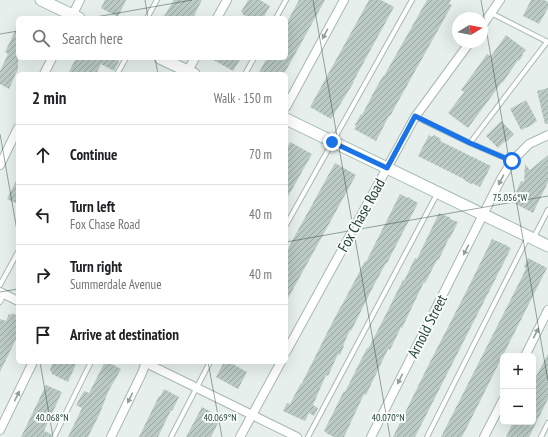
<!DOCTYPE html>
<html lang="en">
<head>
<meta charset="utf-8">
<style>
	:root { --surface:#fff; --page:#f6f6f6; --text:#202124; --muted:#757577; --line:#e0e0e0 }
	body { margin:0; font-family:"PT Sans Narrow",sans-serif; background:var(--page); color:var(--text) }
	.controls { position:absolute; right:12px; bottom:12px; display:grid; overflow:hidden; border-radius:6px; box-shadow:0 4px 16px #0002 }
	.controls button { width:36px; height:36px; display:grid; place-items:center; padding:0; border:0; border-bottom:1px solid var(--line); background:var(--surface); color:var(--text); font:20px sans-serif }
	.compass { position:absolute; left:452px; top:12px; width:36px; height:36px; border-radius:50%; background:var(--surface); box-shadow:0 4px 16px #0002; rotate:80deg }
	.stop { position:absolute; width:12px; height:12px; margin:-9px; border:3px solid #1a73e8; border-radius:50%; background:#fff }
	.stop.end { background:#1a73e8; border-color:#fff; box-shadow:0 1px 4px #0008 }
	.list { margin:0; padding:0; list-style:none }
	h2 { display:flex; justify-content:space-between; align-items:center; height:52px; margin:0; padding:0 16px; font-size:17px }
	h2 small { font-size:13px; font-weight:400; color:var(--muted) }
	.list li { display:grid; grid-template-columns:26px 1fr auto; gap:12px; align-items:center; box-sizing:border-box; height:60px; padding:0 16px; border-top:1px solid var(--line) }
	.list b { display:block; font-size:15px; white-space:nowrap }
	.list p { margin:0; font-size:13px; white-space:nowrap; color:var(--muted) }
	.list em { font-size:13px; font-style:normal; color:var(--muted) }
	.icon { flex:none; width:22px; height:22px; fill:none; stroke:currentColor; stroke-width:2; stroke-linecap:round; stroke-linejoin:round }
	.map { position:relative; flex:none; width:548px; height:437px; overflow:hidden }
	.search { position:absolute; background:var(--surface); box-shadow:0 4px 16px #0002; left:16px; top:16px; width:272px; height:44px; display:flex; align-items:center; gap:10px; box-sizing:border-box; padding:0 14px; border-radius:6px; color:var(--muted); font-size:15px }
	.panel { position:absolute; background:var(--surface); box-shadow:0 4px 16px #0002; left:16px; top:72px; width:272px; height:292px; border-radius:6px }
	.map>svg:first-child { display:block }
	.building { fill:url(#building-hatch) }
	.lines { fill:none; stroke-linecap:round; stroke-linejoin:round }
	.lane-casing { stroke:#a8b8b2; stroke-width:6 }
	.street-casing { stroke:#a8b8b2; stroke-width:10 }
	.secondary-casing { stroke:#a4bbb3; stroke-width:13 }
	.lane { stroke:#fff; stroke-width:4 }
	.street { stroke:#fff; stroke-width:8 }
	.secondary { stroke:#fff; stroke-width:11 }
	.oneway { fill:#92a09c }
	.route { stroke:#1a73e8; stroke-width:5 }
	.ticks { fill:none; stroke:#24423a; stroke-width:1; stroke-opacity:0.45 }
	.labels { text-anchor:middle; dominant-baseline:central; stroke-width:4; stroke-linejoin:round; paint-order:stroke }
	.street-label { font-size:15px; fill:#24423a; stroke:#f7fbf9 }
	.ticks-label { font-size:10px; text-anchor:middle; fill:#24423a; stroke:#f7fbf9; stroke-width:4; stroke-linejoin:round; paint-order:stroke }
</style>
</head>
<body>
<div class="map">
<svg width="548" height="437" viewBox="0 0 548 437">
	<defs>
		<pattern id="building-hatch" width="6" height="6" patternUnits="userSpaceOnUse"><rect width="6" height="6" fill="#bbcac4"/><path d="M-1 1l2-2M0 6l6-6M5 7l2-2" fill="none" stroke="#98a6a0"/></pattern>
	</defs>
	<rect width="100%" height="100%" fill="#e6efeb"/>
	<g class="building">
		<polygon points="105,0 126,0 118,17 101,8"/>
		<polygon points="174,0 202,0 193,18 163,18"/>
		<polygon points="248,0 260,0 270,6 263,18 249,18 242,14 243,13 241,12"/>
		<polygon points="299,0 325,0 284,74 258,74 267,58 286,58 286,24"/>
		<polygon points="369,0 381,0 394,7 353,82 354,82 331,119 310,107"/>
		<polygon points="427,0 451,0 449,4 452,5 390,116 389,116 376,141 354,129 356,126 355,125 361,114 362,115 376,88 383,76 384,76"/>
		<polygon points="531,0 544,0 548,2 548,8 539,24 523,16"/>
		<polygon points="18,25 18,69 9,89 0,84 0,71 8,54 5,52"/>
		<polygon points="506,35 526,50 522,54 523,55 519,61 518,60 503,82 502,82 468,128 448,113 464,92 461,90 472,75 487,54 491,56"/>
		<polygon points="76,58 113,58 119,61 114,71 101,64 96,74 68,74"/>
		<polygon points="210,58 241,58 233,71"/>
		<polygon points="548,88 548,124 545,124 537,91"/>
		<polygon points="526,100 537,121 530,126 521,130 510,109"/>
		<polygon points="501,121 514,134 506,142 505,141 498,148 486,136"/>
		<polygon points="429,135 432,137 434,135 441,139 440,141 491,166 480,187 472,183 471,184 464,180 464,179 418,156"/>
		<polygon points="290,142 312,154 286,200 286,150"/>
		<polygon points="548,155 548,182 533,213 512,202 521,181 524,182 525,164 530,170"/>
		<polygon points="335,163 356,175 286,302 286,252"/>
		<polygon points="18,177 18,204 7,199"/>
		<polygon points="400,194 408,198 408,197 418,203 387,263 386,263 374,285 351,331 350,330 343,346 344,346 340,355 338,354 328,376 326,375 313,405 318,408 314,416 309,413 305,421 283,411 287,403 290,404 301,383 301,385 329,329 341,306 341,307 365,261 366,262"/>
		<polygon points="439,213 451,218 450,219 458,222 450,238 449,238 439,259 438,260 437,260 425,283 424,282 402,328 401,327 390,350 388,349 366,395 364,394 344,437 334,437 326,433 326,432 324,431 344,391 345,392 367,348 368,348 369,347 380,326 403,280 404,281 415,258 417,259"/>
		<polygon points="492,239 508,246 508,247 511,248 503,264 415,437 393,437 427,368 469,286"/>
		<polygon points="528,258 547,268 462,437 441,437 523,275 526,268 524,267"/>
		<polygon points="12,313 18,316 18,335 0,372 0,319 6,321 9,314 11,315"/>
		<polygon points="548,354 548,399 529,437 506,437 513,422 533,422 533,382"/>
		<polygon points="53,362 77,362 68,382 52,374 52,373 50,370"/>
		<polygon points="105,362 108,362 121,369 108,392 100,413 88,437 68,437 82,408 76,405 84,391 89,393"/>
		<polygon points="224,362 229,362 247,372 238,389 216,377"/>
		<polygon points="46,385 62,392 44,431 51,434 51,437 21,437"/>
		<polygon points="164,389 179,397 172,411 171,410 158,437 139,437 159,396 160,397"/>
		<polygon points="202,407 221,417 211,437 186,437"/>
	</g>
	<g class="lines">
		<g class="lane-casing">
			<g id="lane">
				<polyline points="491,13 548,42"/>
				<polyline points="147,18 157,0"/>
				<polyline points="276,18 286,0"/>
				<polyline points="117,74 126,58"/>
				<polyline points="245,74 254,58"/>
				<polyline points="416,117 470,143 512,161"/>
				<polyline points="470,143 547,42"/>
				<polyline points="286,225 412,0"/>
				<polyline points="533,239 548,210"/>
				<polyline points="0,285 18,252"/>
				<polyline points="0,302 4,294"/>
				<polyline points="54,437 91,362"/>
				<polyline points="171,437 210,362"/>
				<polyline points="308,437 437,194"/>
				<polyline points="427,437 528,237"/>
				<polyline points="541,437 548,423"/>
			</g>
		</g>
		<g class="street-casing">
			<g id="street">
				<polyline points="71,18 80,0"/>
				<polyline points="217,18 227,0"/>
				<polyline points="482,26 500,0"/>
				<polyline points="44,74 52,58"/>
				<polyline points="186,74 195,58"/>
				<polyline points="286,107 344,0"/>
				<polyline points="0,165 18,128"/>
				<polyline points="0,292 18,301"/>
				<polyline points="286,352 415,117 470,42"/>
				<polyline points="525,356 548,310"/>
				<polyline points="144,362 297,437"/>
				<polyline points="0,430 33,362"/>
				<polyline points="111,437 142,373 146,362"/>
				<polyline points="240,437 281,362"/>
				<polyline points="371,437 501,179 512,161 529,144 548,135"/>
				<polyline points="484,437 503,400"/>
			</g>
		</g>
		<g class="secondary-casing">
			<g id="secondary">
				<polyline points="41,0 79,18"/>
				<polyline points="160,58 194,74"/>
				<polyline points="286,119 548,246"/>
			</g>
		</g>
		<use href="#lane" class="lane"/>
		<use href="#street" class="street"/>
		<use href="#secondary" class="secondary"/>
	</g>
	<defs><path id="oneway-solid" d="M-6-.8H1V-3.2L6.5 0L1 3.2V.8H-6Z"/></defs>
	<g class="oneway">
		<use href="#oneway-solid" transform="translate(325 34) rotate(118)"/>
		<use href="#oneway-solid" transform="translate(501 180) rotate(118)"/>
		<use href="#oneway-solid" transform="translate(466 250) rotate(117)"/>
		<use href="#oneway-solid" transform="translate(536 333) rotate(-63)"/>
		<use href="#oneway-solid" transform="translate(400 379) rotate(117)"/>
		<use href="#oneway-solid" transform="translate(17 396) rotate(-64)"/>
		<use href="#oneway-solid" transform="translate(130 398) rotate(116)"/>
	</g>
	<g class="lines">
		<polyline class="route" points="332,142 387,168 415,116 470,143 512,161"/>
	</g>
	<path class="ticks" d="M145 0 148 18M313 0 390 437M481 0 548 381M90 18 192 0M0 34 18 31M155 58 158 74M0 134 18 236M286 242 548 196M0 292 18 289M40 362 53 437M208 362 222 437"/>
	<g class="labels">
		<g class="street-label">
			<text transform="translate(361 215) rotate(-61)">Fox Chase Road</text>
			<text transform="translate(427 326) rotate(-63)">Arnold Street</text>
		</g>
	</g>
	<g class="ticks-label">
		<text x="510" y="201">75.056°W</text>
		<text x="52" y="421">40.068°N</text>
		<text x="220" y="421">40.069°N</text>
		<text x="388" y="421">40.070°N</text>
	</g>
</svg>
<div class="controls">
<button>+</button>
<button>−</button>
</div>
<svg class="compass" viewBox="-18 -18 36 36"><path d="M0-13l5 13h-10z" fill="#e53935"/><path d="M0 13l5-13h-10z" fill="#757577"/></svg>
<div class="stop" style="left:512px;top:161px"></div>
<div class="stop end" style="left:332px;top:142px"></div>
<div class="search"><svg class="icon" aria-label="search" viewBox="0 0 24 24"><circle cx="10" cy="10" r="6"/><path d="M15 15l6 6"/></svg>Search here</div>
<section class="panel">
<h2>2 min<small>Walk · 150 m</small></h2>
<ul class="list">
<li><svg class="icon" aria-label="ahead" viewBox="0 0 24 24"><path d="M12 20V5M6 11l6-6 6 6"/></svg><div><b>Continue</b></div><em>70 m</em></li>
<li><svg class="icon" aria-label="left" viewBox="0 0 24 24"><path d="M17 20v-9H6M10 6l-5 5 5 5"/></svg><div><b>Turn left</b><p>Fox Chase Road</p></div><em>40 m</em></li>
<li><svg class="icon" aria-label="right" viewBox="0 0 24 24"><path d="M7 20v-9h11M14 6l5 5-5 5"/></svg><div><b>Turn right</b><p>Summerdale Avenue</p></div><em>40 m</em></li>
<li><svg class="icon" aria-label="arrive" viewBox="0 0 24 24"><path d="M6 21V4h12l-3 4 3 4H6"/></svg><div><b>Arrive at destination</b></div></li>
</ul>
</section>
</div>
</body>
</html>
